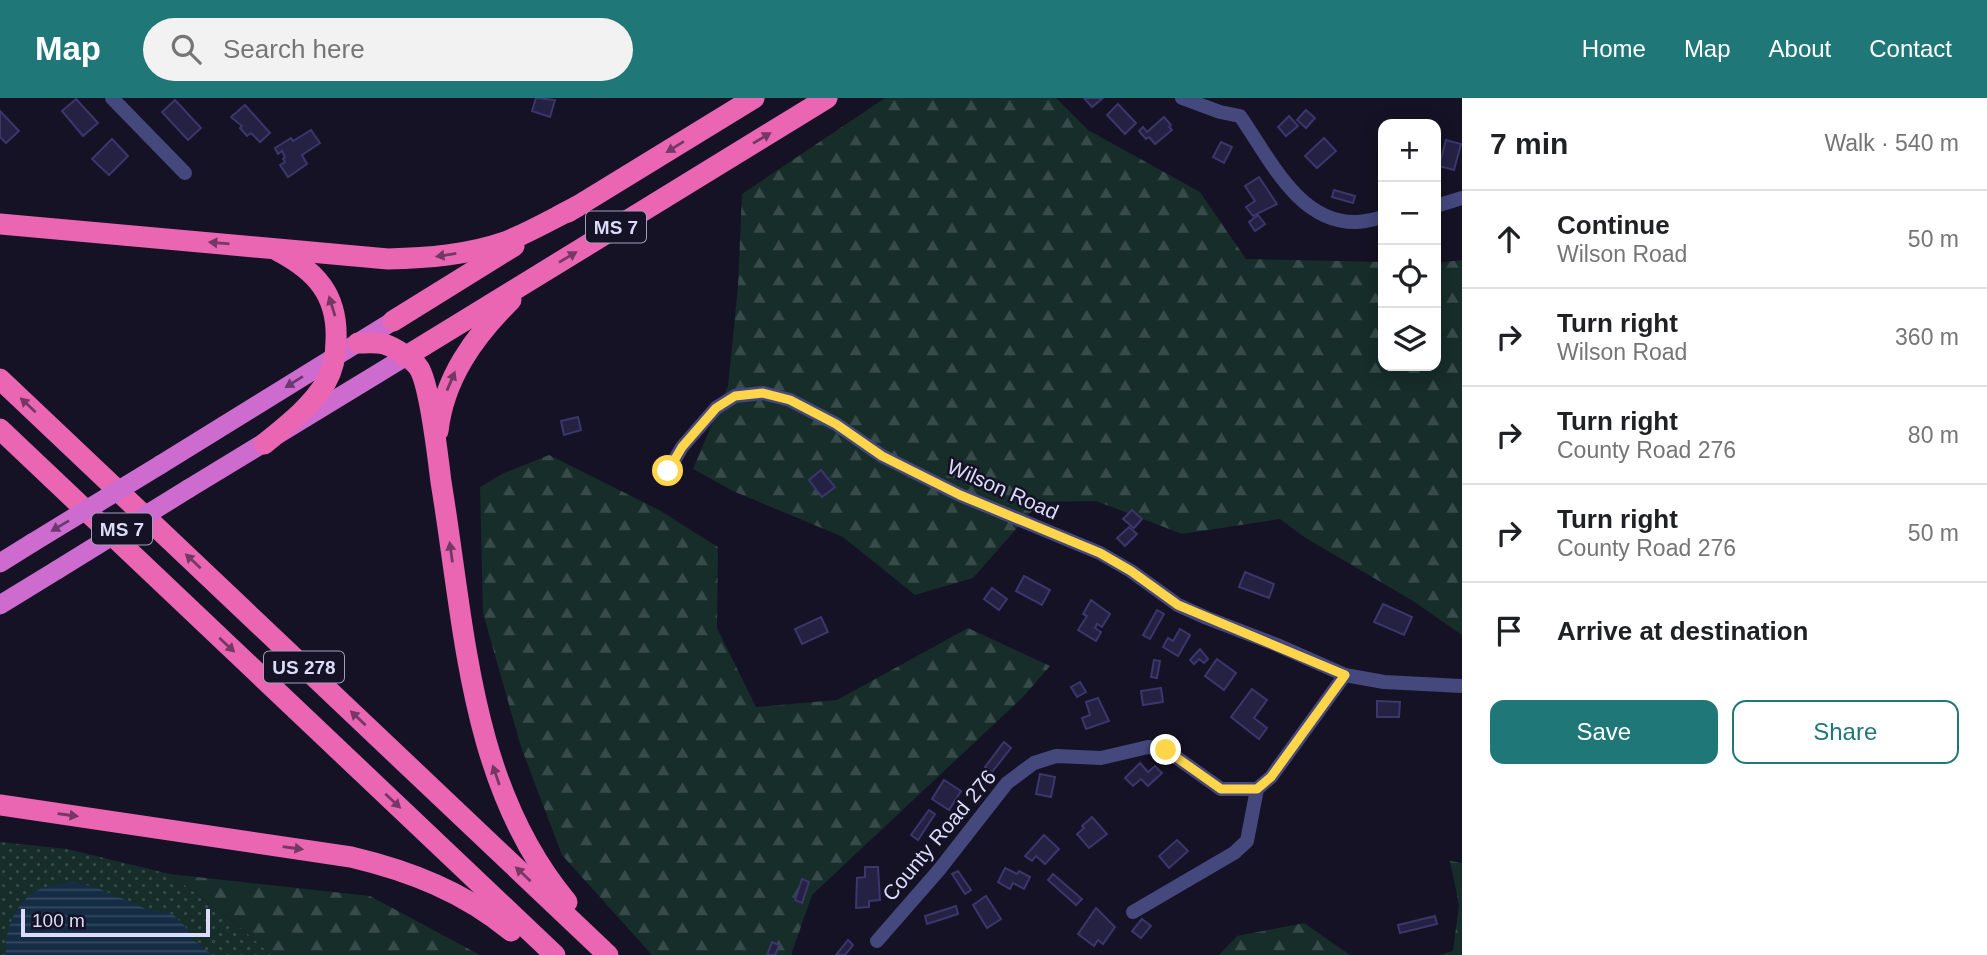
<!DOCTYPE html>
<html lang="en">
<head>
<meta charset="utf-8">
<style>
	:root { --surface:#fff; --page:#f2f2f2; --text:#202124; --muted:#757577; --line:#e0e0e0; --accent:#207778 }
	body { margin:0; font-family:Helvetica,sans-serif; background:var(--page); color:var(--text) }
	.controls { position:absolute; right:21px; top:21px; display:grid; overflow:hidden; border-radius:14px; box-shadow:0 4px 18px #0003 }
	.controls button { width:63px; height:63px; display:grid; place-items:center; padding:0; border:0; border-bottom:2px solid var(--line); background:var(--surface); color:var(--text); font:35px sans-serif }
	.scale { position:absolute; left:21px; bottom:18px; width:189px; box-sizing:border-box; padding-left:7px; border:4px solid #dbdbfa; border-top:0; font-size:19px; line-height:24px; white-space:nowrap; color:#dbdbfa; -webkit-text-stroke:5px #141224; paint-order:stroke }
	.stop { position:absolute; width:21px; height:21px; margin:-16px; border:5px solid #ffd54a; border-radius:50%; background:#fff }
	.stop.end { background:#ffd54a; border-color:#fff; box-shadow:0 2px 7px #0008 }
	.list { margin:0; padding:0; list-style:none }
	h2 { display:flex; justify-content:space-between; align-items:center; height:91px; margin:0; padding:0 28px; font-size:30px }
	h2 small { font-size:23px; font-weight:400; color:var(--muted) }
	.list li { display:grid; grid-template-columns:46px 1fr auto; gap:21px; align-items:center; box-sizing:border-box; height:98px; padding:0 28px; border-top:2px solid var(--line) }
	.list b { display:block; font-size:26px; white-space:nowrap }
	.list p { margin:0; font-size:23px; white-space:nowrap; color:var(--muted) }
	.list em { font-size:23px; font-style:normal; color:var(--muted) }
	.actions { display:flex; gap:14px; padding:21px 28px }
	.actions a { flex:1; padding:16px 0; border:2px solid var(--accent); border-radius:14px; text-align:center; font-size:24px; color:var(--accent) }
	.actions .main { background:var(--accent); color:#fff }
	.icon { flex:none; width:38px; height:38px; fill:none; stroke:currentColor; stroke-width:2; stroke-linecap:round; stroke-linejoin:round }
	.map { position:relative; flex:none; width:1462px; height:857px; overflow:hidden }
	header { display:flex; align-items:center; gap:42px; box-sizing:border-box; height:98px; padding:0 35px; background:var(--accent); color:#fff }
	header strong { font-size:33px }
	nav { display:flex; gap:38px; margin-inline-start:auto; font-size:24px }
	.search { width:490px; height:63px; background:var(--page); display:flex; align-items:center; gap:18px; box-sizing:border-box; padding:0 24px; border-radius:38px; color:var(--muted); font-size:26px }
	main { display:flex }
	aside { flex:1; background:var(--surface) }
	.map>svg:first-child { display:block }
	.grass { fill:url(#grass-dots) }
	.forest { fill:url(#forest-firs) }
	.water { fill:url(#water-rules) }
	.building { fill:#242143; stroke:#3b366c; stroke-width:2 }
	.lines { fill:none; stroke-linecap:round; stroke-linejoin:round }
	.minor { stroke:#44487d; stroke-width:14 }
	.trunk { stroke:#cd6bcf; stroke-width:19 }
	.motorway { stroke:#ea66b3; stroke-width:21 }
	.trunk-bridge { stroke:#cd6bcf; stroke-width:19 }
	.oneway { fill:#743864 }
	.oneway2 { fill:#673a71 }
	.route { stroke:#ffd54a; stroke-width:9 }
	.labels { text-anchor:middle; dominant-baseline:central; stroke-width:5; stroke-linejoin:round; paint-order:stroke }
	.shield { fill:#141224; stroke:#9f9fba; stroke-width:2 }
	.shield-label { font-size:19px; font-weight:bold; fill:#dbdbfa }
	.street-label { font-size:21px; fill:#dbdbfa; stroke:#141224 }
</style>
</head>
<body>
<header>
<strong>Map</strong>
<div class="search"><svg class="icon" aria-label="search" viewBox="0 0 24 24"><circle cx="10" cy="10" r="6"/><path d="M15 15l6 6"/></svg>Search here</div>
<nav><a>Home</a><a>Map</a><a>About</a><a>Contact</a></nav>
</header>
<main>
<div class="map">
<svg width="1462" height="857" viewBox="0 0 1462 857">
	<defs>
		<pattern id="grass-dots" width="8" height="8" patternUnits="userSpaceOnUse" patternTransform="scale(1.75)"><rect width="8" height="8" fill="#162d2a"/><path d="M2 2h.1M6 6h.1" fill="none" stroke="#374b4a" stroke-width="1.8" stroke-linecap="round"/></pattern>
		<pattern id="forest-firs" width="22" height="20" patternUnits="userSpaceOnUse" patternTransform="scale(1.75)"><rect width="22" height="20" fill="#162d2a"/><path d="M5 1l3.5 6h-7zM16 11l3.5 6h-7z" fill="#374b4a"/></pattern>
		<pattern id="water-rules" width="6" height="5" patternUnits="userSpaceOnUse" patternTransform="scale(1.75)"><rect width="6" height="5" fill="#152c45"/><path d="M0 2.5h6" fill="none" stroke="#364a61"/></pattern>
	</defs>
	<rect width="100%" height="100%" fill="#141224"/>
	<polygon class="grass" points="0,744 67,751 170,776 239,828 271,857 0,857"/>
	<g class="forest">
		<polygon points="885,0 1056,0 1088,32 1200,94 1246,161 1383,164 1383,268 1436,268 1436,165 1462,162 1462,537 1413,503 1304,439 1280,421 1182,436 1096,403 1040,404 973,480 915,497 843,439 733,393 693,371 728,288 738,189 742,96"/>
		<polygon points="549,357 659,412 718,449 717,530 756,609 837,602 968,530 1050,568 1023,599 812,797 791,857 652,857 562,757 521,649 483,515 480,389 504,375"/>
		<polygon points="1450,763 1462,765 1462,857 1439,857 1453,853 1459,807"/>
		<polygon points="170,776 370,798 480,857 271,857 239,828"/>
		<polygon points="1304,825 1350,857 1219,857 1237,838"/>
	</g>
	<path class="water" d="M73 784 95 789 146 811 168 814 176 819 185 828 192 841 212 857H6C4 830 17 798 45 789 54 786 64 786 73 784Z"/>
	<g class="building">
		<polygon points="536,0 555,2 550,19 532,13"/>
		<polygon points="1084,0 1103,0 1092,9"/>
		<polygon points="76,1 98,25 83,38 62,13"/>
		<polygon points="175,2 201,30 188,42 162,14"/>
		<polygon points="1118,6 1136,25 1125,36 1107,17"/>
		<polygon points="245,7 270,35 260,44 251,35 247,38 240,30 242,28 231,19"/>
		<polygon points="1306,12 1315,20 1306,30 1297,22"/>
		<polygon points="0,13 19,33 6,45 0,39"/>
		<polygon points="1289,18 1298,28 1286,38 1278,29"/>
		<polygon points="1164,19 1171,27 1169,29 1172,32 1155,46 1149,39 1146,41 1139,33 1143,29 1147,34"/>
		<polygon points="311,32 320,45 302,57 307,66 288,79 280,67 285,64 283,61 285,59 282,53 278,56 275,50 291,40 293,43"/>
		<polygon points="1324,40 1336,53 1317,70 1305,58"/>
		<polygon points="112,41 128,58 109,77 92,61"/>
		<polygon points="1446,42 1461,46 1454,72 1439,68"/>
		<polygon points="1221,44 1232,49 1224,65 1213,59"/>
		<polygon points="1259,79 1277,106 1253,118 1246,109 1255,103 1245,88"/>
		<polygon points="1334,92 1355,98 1353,105 1332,99"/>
		<polygon points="1258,117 1265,126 1255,133 1249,124"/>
		<polygon points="578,319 581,332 564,337 561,323"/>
		<polygon points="821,372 835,389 822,399 809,382"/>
		<polygon points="1132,412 1142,421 1134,430 1123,421"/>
		<polygon points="1129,429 1137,436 1125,448 1117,440"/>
		<polygon points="1245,474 1274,486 1269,500 1239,489"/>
		<polygon points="1024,478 1050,492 1042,507 1016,493"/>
		<polygon points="992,490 1007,501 999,512 984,501"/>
		<polygon points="1091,502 1110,516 1102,529 1097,526 1095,530 1101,534 1096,543 1078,532 1087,518 1083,516"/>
		<polygon points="1383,506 1412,519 1404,537 1374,524"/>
		<polygon points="1157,512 1164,516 1150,541 1143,537"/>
		<polygon points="821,519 828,534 802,546 795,531"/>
		<polygon points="1180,531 1190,537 1178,558 1163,549 1168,540 1173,543"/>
		<polygon points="1200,551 1208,561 1204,565 1199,561 1194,566 1190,562"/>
		<polygon points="1217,561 1236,575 1224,592 1205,578"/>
		<polygon points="1154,562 1160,563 1157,580 1151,579"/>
		<polygon points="1080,584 1086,594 1077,599 1071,589"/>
		<polygon points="1161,590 1163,604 1143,607 1141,593"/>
		<polygon points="1252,591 1267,602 1254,620 1267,630 1259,641 1231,619"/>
		<polygon points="1098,600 1109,623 1086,631 1082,620 1090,617 1086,604"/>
		<polygon points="1377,603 1400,604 1399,619 1377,619"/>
		<polygon points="1004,644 1011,650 992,674 985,669"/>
		<polygon points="1140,665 1148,674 1155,668 1162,675 1148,688 1141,681 1133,688 1125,680"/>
		<polygon points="1040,676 1055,679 1051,699 1036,696"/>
		<polygon points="944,682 961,693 949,712 932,701"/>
		<polygon points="929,712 935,716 918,742 911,737"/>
		<polygon points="1092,719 1107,736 1089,750 1077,736 1084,730 1082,728"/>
		<polygon points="1044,737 1059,751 1045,766 1036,758 1032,763 1025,758"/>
		<polygon points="1177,742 1188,753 1169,770 1159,758"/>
		<polygon points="865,769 878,769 880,802 869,803 869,809 856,810 857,780 865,779"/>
		<polygon points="1005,770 1017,776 1019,773 1030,779 1024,791 1013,785 1010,791 998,784"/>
		<polygon points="958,773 971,792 965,796 952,776"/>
		<polygon points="1053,776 1082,801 1076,807 1048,782"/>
		<polygon points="802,781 809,784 802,805 795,802"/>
		<polygon points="986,798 1001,821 987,830 973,807"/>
		<polygon points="956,808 958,816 927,826 925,818"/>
		<polygon points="1096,810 1115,829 1103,846 1098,842 1094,848 1078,836"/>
		<polygon points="1435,818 1437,826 1400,835 1398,827"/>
		<polygon points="1142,821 1151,828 1141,840 1132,833"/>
		<polygon points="848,842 853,847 845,857 836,857"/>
		<polygon points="772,844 779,847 775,857 767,857"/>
	</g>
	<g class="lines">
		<g class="minor">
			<polyline points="112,0 185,75"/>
			<path d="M1182 0 1220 14 1240 18C1269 59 1298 125 1356 124 1365 124 1375 121 1383 119"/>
			<polyline points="1436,108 1462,100"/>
			<polyline points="668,373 682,349 716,310 735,298 763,295 790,302 836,326 882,358 960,397 1100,455 1131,473 1178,507 1207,520 1277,547 1345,577 1384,584 1462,588"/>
			<polyline points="1133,814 1234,755 1247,743 1257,691"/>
			<polyline points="877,843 939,772 1007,685 1034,665 1056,658 1101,660 1148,649 1166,652 1221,691 1257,691 1271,679 1345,577"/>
		</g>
		<g class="trunk">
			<polyline points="160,367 393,223"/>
			<polyline points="188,391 405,259"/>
			<polyline points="0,465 32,445"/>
			<polyline points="0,507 57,472"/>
		</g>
		<g class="motorway">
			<polyline points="568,114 754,0"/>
			<path d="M0 126 388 161C427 160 468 157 505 144 530 134 554 120 578 108"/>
			<polyline points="393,223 514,148"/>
			<path d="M358 245C366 245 376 244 384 246 394 249 413 261 419 270 430 288 438 360 441 384 465 528 469 687 567 804"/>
			<polyline points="405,259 827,0"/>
			<polyline points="0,281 608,857"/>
			<polyline points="0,331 555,857"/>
			<path d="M438 333C444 280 474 239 511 202"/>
			<path d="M264 346C286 328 311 309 326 284 333 272 336 256 336 242 338 197 316 173 278 153"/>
			<path d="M0 707 351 759C410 773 464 794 511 833"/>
		</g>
		<g class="trunk-bridge">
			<polyline points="32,445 160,367"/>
			<polyline points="57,472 188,391"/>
		</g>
	</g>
	<defs><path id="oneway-solid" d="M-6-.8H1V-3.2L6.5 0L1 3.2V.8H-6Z" transform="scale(1.75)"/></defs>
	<g class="oneway">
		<use href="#oneway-solid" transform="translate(762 40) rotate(-31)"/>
		<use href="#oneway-solid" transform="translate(675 49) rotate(148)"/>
		<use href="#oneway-solid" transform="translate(219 145) rotate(-175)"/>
		<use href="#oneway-solid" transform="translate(446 157) rotate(171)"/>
		<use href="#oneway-solid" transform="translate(568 159) rotate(-31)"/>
		<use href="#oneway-solid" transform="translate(332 208) rotate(-107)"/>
		<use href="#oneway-solid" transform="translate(451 283) rotate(-67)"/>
		<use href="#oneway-solid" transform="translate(28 307) rotate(-137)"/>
		<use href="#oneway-solid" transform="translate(451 454) rotate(-98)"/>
		<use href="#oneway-solid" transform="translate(193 463) rotate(-137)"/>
		<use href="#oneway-solid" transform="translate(227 547) rotate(43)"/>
		<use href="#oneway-solid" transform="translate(358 620) rotate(-137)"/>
		<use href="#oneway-solid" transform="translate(496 677) rotate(-109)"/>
		<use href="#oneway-solid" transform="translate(393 703) rotate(43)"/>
		<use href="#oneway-solid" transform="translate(68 717) rotate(8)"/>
		<use href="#oneway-solid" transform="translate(293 750) rotate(8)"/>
		<use href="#oneway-solid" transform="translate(523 776) rotate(-137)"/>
	</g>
	<g class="oneway2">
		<use href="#oneway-solid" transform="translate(294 284) rotate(148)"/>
		<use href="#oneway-solid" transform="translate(60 428) rotate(149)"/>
	</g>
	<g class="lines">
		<polyline class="route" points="668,373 682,349 716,310 735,298 763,295 790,302 836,326 882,358 960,397 1100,455 1131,473 1178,507 1345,577 1271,679 1257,691 1221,691 1166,652"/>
	</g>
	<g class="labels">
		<g class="shield">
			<rect x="586" y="113.5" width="60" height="31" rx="5"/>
			<rect x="92" y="415.5" width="60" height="31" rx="5"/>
			<rect x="264" y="553.5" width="80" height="31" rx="5"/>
		</g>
		<g class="shield-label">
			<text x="616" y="129">MS 7</text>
			<text x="122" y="431">MS 7</text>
			<text x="304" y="569">US 278</text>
		</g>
		<g class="street-label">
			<text transform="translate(1003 391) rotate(24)">Wilson Road</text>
			<text transform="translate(939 737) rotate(-50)">County Road 276</text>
		</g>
	</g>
</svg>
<div class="controls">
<button>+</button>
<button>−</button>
<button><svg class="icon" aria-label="locate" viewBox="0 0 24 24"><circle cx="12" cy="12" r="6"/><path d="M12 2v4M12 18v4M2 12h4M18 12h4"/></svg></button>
<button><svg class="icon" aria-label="layers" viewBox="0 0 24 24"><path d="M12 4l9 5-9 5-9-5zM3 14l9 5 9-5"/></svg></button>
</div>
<div class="scale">100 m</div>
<div class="stop" style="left:668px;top:373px"></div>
<div class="stop end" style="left:1166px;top:652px"></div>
</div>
<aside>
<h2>7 min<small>Walk · 540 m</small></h2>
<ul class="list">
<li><svg class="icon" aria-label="ahead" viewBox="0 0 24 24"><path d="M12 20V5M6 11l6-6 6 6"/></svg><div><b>Continue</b><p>Wilson Road</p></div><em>50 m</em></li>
<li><svg class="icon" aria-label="right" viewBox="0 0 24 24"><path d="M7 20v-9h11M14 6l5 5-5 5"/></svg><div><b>Turn right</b><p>Wilson Road</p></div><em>360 m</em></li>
<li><svg class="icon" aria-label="right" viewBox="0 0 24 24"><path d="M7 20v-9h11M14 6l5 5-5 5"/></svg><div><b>Turn right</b><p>County Road 276</p></div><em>80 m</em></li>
<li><svg class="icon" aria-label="right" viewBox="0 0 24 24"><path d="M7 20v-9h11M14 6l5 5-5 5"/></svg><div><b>Turn right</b><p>County Road 276</p></div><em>50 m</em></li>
<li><svg class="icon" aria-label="arrive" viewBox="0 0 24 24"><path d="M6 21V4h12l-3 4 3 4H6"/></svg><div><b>Arrive at destination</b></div></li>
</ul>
<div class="actions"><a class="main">Save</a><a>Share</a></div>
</aside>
</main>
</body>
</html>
